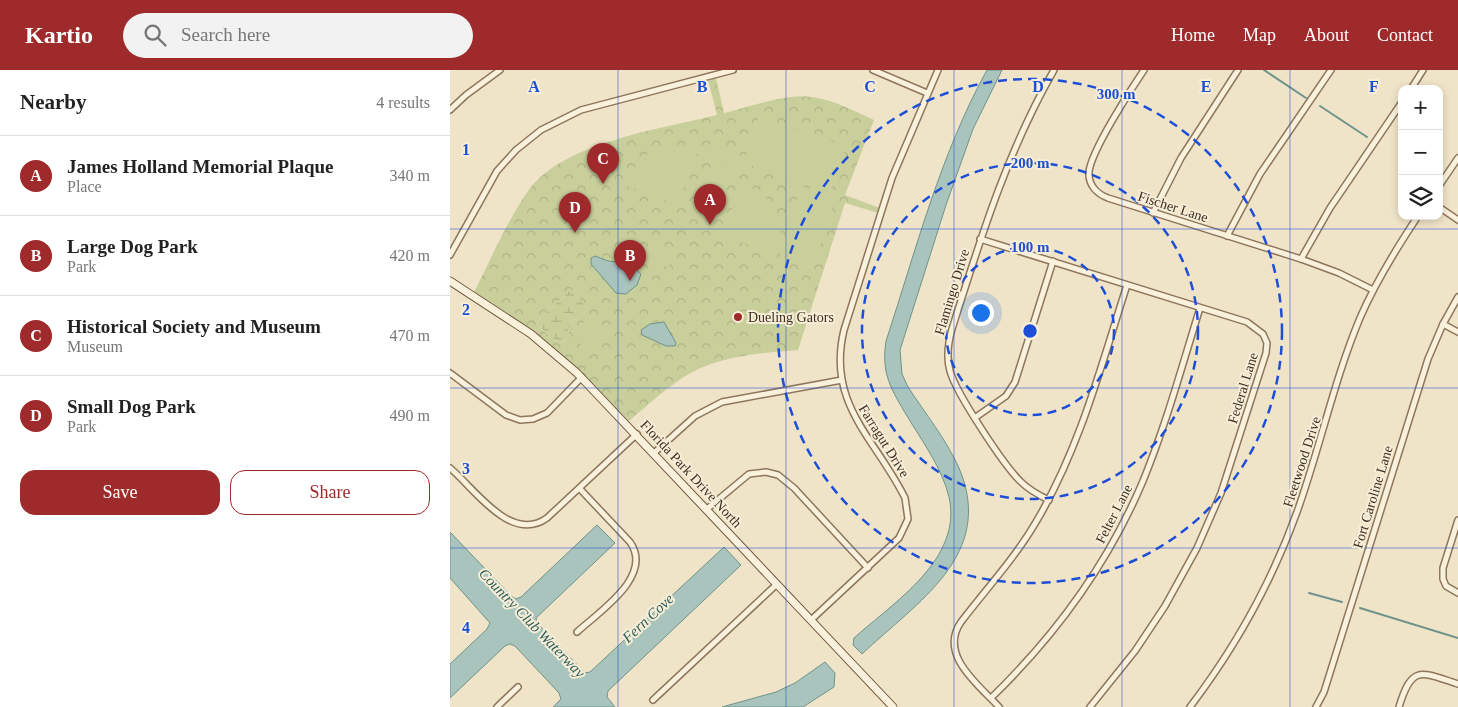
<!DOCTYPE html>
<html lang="en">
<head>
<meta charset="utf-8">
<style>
	:root { --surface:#fff; --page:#f2f2f2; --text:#222; --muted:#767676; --line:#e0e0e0; --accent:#9e2a2b }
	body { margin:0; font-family:"Times New Roman",serif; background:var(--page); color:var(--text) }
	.controls { position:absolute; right:15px; top:15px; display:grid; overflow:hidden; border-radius:10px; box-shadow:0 2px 8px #0003 }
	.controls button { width:45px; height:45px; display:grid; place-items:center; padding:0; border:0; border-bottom:1px solid var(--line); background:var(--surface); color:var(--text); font:25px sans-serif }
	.you { position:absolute; left:530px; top:242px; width:18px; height:18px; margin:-12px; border:4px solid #fff; border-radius:50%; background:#1a73e8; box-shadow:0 0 0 8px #1a73e833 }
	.badge { display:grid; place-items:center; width:32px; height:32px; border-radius:50%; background:var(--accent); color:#fff; font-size:16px; font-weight:700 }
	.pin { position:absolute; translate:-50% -41px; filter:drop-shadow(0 1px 2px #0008) }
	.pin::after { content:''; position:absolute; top:26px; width:18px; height:15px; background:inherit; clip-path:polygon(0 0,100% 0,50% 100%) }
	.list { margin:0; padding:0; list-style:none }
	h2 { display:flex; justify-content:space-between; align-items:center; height:65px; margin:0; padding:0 20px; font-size:21px }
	h2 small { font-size:16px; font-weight:400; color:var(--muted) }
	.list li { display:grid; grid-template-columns:32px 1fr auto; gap:15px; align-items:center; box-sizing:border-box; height:80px; padding:0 20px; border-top:1px solid var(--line) }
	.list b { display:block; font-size:19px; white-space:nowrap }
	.list p { margin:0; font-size:16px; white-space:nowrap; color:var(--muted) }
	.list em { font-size:16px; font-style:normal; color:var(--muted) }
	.actions { display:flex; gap:10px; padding:15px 20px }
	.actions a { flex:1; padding:11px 0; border:1px solid var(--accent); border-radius:15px; text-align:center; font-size:18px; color:var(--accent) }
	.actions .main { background:var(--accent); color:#fff }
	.icon { flex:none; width:28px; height:28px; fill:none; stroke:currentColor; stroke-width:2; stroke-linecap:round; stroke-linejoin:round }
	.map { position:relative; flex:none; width:1008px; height:637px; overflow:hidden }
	header { display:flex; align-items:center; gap:30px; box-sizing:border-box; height:70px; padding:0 25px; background:var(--accent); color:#fff }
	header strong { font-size:24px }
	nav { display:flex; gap:28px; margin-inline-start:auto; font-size:18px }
	.search { width:350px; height:45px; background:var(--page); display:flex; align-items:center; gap:12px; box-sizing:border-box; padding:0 18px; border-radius:28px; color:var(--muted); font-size:19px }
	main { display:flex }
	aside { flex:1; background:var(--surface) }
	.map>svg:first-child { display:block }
	.wetland { fill:url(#wetland-marsh) }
	.park { fill:url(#park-crowns); fill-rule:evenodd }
	.garden { fill:#c9cf9b }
	.water { fill:#a9c4bc; stroke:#6f938a }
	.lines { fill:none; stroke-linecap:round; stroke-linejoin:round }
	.stream { stroke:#6f938a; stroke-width:2 }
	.street-casing { stroke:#8d765c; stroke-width:8 }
	.secondary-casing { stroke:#6f573f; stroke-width:9 }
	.street { stroke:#faf1dc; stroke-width:5 }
	.secondary { stroke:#faf1dc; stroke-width:7 }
	.grid { fill:none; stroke:#1d4ed8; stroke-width:1; stroke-opacity:0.55 }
	.ring { fill:none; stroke:#1d4ed8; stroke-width:2.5; stroke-dasharray:9 6 }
	.poi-dot { fill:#9e2a2b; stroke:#f7eed8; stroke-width:2 }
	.labels { text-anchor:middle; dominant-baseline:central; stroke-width:4; stroke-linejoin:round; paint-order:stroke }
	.street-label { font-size:14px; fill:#3d2e20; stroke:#f7eed8 }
	.poi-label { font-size:14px; fill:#3d2e20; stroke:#f7eed8; text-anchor:start }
	.water-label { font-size:15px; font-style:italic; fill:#2f5d5a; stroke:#f7eed8 }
	.grid-label { font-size:16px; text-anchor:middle; font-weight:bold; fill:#1d4ed8; stroke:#f7eed8; stroke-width:4; stroke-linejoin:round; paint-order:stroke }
	.centre { fill:#1d4ed8; stroke:#f7eed8; stroke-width:2.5 }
	.ring-label { font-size:15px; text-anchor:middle; font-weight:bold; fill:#1d4ed8; stroke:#f7eed8; stroke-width:4; stroke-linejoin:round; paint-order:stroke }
</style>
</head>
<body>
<header>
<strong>Kartio</strong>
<div class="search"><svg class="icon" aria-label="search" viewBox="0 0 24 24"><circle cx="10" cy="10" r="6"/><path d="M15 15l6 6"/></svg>Search here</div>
<nav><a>Home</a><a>Map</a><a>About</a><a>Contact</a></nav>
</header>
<main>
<aside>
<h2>Nearby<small>4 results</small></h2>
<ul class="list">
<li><span class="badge">A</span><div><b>James Holland Memorial Plaque</b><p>Place</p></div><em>340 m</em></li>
<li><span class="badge">B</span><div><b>Large Dog Park</b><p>Park</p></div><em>420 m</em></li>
<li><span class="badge">C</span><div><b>Historical Society and Museum</b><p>Museum</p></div><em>470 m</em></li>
<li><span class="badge">D</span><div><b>Small Dog Park</b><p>Park</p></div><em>490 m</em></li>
</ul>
<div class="actions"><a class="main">Save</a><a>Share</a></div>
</aside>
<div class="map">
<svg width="1008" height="637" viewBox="0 0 1008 637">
	<defs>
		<pattern id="wetland-marsh" width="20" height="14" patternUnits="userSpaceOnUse" patternTransform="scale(1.25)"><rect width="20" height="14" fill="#c9cf9b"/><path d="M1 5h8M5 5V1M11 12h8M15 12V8" fill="none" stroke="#aeb285"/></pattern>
		<pattern id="park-crowns" width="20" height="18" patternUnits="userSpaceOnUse" patternTransform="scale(1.25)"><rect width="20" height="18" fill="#c9cf9b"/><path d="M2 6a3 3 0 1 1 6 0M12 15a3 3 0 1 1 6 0" fill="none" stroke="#aeb285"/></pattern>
	</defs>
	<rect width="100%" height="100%" fill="#f0e4c8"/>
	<polygon class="wetland" points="120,220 123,221 137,238 137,241 119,254 118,267 111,273 100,267 86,253"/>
	<path class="park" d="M266 8 274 43C299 37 337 23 362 27 384 30 404 41 424 50L395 125 430 138 428 143 395 133 348 280C320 282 288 285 261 294 230 304 203 331 179 351L102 279 62 247 24 222C41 189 57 151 78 121 113 72 211 59 267 45L258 10ZM120 220 123 221 137 238V241L119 254 118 267 111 273 100 267 86 253Z"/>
	<g class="garden">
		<polygon points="308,48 396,76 381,121 294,93"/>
		<polygon points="260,74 290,84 285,100 255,90"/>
		<path d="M221 75 248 81 229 132 225 134 175 115C184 93 197 79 221 75Z"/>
		<polygon points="257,100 276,106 279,109 277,114 254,108 252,105 254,101"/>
		<polygon points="253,113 272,119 269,128 250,121"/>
		<path d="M290 113C326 126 337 148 328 184L277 168 274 164Z"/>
		<polygon points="351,116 386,127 364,196 330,185"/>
		<path d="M249 126 268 132 270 135 269 140C261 140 249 136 243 132L245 127Z"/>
		<polygon points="205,177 223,185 218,197 200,188"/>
		<polygon points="143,244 161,265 139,284 121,263"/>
	</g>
	<g class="water">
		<path d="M537 0H552L523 59 496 135 450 280 452 304 458 317C475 343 496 369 509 398 546 485 467 532 412 584L403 575 404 568C444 532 513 489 499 427 492 398 472 371 457 346 441 319 431 304 436 271 466 180 490 85 537 0Z"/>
		<polygon points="145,186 158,191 175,193 185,198 191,204 187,215 176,224 166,223 141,194 141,188"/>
		<polygon points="214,252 226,273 225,276 216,276 192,265 191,260 200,254"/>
		<polygon points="147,455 165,473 86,548 87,553 135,603 140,602 274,477 291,495 158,621 157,627 165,637 103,637 111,629 109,623 65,576 60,574 55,576 0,628 0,594 37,559 40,553 0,508 0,462 61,526 66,529 71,527"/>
		<polygon points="375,592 385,603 384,617 353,637 272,637 326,622 345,613"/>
	</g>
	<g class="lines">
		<g class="stream">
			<polyline points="814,0 856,28"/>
			<polyline points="870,36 917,67"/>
			<polyline points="859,523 892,532"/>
			<polyline points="910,538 1008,568"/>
		</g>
		<g class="street-casing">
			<g id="street">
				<polyline points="423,0 477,23"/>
				<path d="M694 0C681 19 641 81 639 102 638 115 647 124 658 128L851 189 889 203 923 220"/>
				<polyline points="961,19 973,0"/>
				<polyline points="0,40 16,25 50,0"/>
				<polyline points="989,116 1008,88"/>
				<polyline points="989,137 1008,150"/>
				<polyline points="703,143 731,88 788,0"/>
				<polyline points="777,166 810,104 881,0"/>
				<polyline points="530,169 797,252 813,264 817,273 816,283 771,423 747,478 715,536 685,581 640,637"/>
				<polyline points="0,185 47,101 66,80 91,60 131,40 283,0"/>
				<polyline points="851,189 880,138 952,32"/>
				<polyline points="993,254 1008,262"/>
				<polyline points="0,303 56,345 70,350 83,349 97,343 132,307"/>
				<polyline points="526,347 556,326 565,312 603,191"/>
				<polyline points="204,383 245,346 272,332 392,310"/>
				<path d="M0 398C25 419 61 474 97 448L187 364"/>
				<path d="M599 430C588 425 578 419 570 411 553 394 506 323 500 301 496 287 498 273 502 259 530 170 557 82 604 0"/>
				<polyline points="257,439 299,404 316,402 328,405 344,418 418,498"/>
				<polyline points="1008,450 993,498 993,509 996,516 1008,523"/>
				<path d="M361 550 449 468 458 449 455 428C426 369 376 334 394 260L442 108 488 0"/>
				<path d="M127 562C150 541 204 506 180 472L130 419"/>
				<path d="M541 628C605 566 658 494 693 411 716 355 732 296 750 238"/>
				<polyline points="203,630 327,514"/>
				<polyline points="47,637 68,617"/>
				<path d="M549 637C529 615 488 585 511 552 537 518 565 488 586 452 630 378 651 296 677 215"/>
				<path d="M740 637C785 578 822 511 847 442 870 378 884 310 910 248 926 211 946 179 968 146"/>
				<polyline points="866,637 874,622 978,289 993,254 1008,227"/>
				<path d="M949 637C962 594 971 602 1008 614"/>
			</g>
		</g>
		<g class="secondary-casing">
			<polyline id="secondary" points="0,211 81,264 127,303 443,637"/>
		</g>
		<use href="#street" class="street"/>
		<use href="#secondary" class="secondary"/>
	</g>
	<path class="grid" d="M168 0V637M336 0V637M504 0V637M672 0V637M840 0V637M0 159H1008M0 318H1008M0 478H1008"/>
	<g class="ring">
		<circle cx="580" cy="261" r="84"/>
		<circle cx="580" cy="261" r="168"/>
		<circle cx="580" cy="261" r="252"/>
	</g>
	<circle class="poi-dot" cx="288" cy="247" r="5"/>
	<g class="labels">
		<g class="street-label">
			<text transform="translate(723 137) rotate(18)">Fischer Lane</text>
			<text transform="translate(502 222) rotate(-73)">Flamingo Drive</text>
			<text transform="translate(793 318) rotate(-73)">Federal Lane</text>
			<text transform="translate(434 371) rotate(58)">Farragut Drive</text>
			<text transform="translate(852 392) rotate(-72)">Fleetwood Drive</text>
			<text transform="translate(241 404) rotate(47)">Florida Park Drive North</text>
			<text transform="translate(923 427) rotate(-73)">Fort Caroline Lane</text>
			<text transform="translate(664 444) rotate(-63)">Felter Lane</text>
		</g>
		<g class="poi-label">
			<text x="298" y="247">Dueling Gators</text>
		</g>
		<g class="water-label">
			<text transform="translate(198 548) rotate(-43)">Fern Cove</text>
			<text transform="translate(82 553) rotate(46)">Country Club Waterway</text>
		</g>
	</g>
	<g class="grid-label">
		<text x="84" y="22">A</text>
		<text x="252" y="22">B</text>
		<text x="420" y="22">C</text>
		<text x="588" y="22">D</text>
		<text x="756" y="22">E</text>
		<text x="924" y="22">F</text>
		<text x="16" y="85">1</text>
		<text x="16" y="245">2</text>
		<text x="16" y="404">3</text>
		<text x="16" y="563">4</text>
	</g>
	<circle cx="580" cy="261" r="8" class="centre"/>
	<g class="ring-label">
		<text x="666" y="29">300 m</text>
		<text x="580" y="98">200 m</text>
		<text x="580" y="182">100 m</text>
	</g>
</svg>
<div class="controls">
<button>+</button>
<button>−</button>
<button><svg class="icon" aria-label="layers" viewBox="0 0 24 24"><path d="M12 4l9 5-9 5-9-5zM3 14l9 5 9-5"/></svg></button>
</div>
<div class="you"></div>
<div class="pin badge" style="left:260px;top:155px">A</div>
<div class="pin badge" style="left:180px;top:211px">B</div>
<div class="pin badge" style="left:153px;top:114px">C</div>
<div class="pin badge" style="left:125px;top:163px">D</div>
</div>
</main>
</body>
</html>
